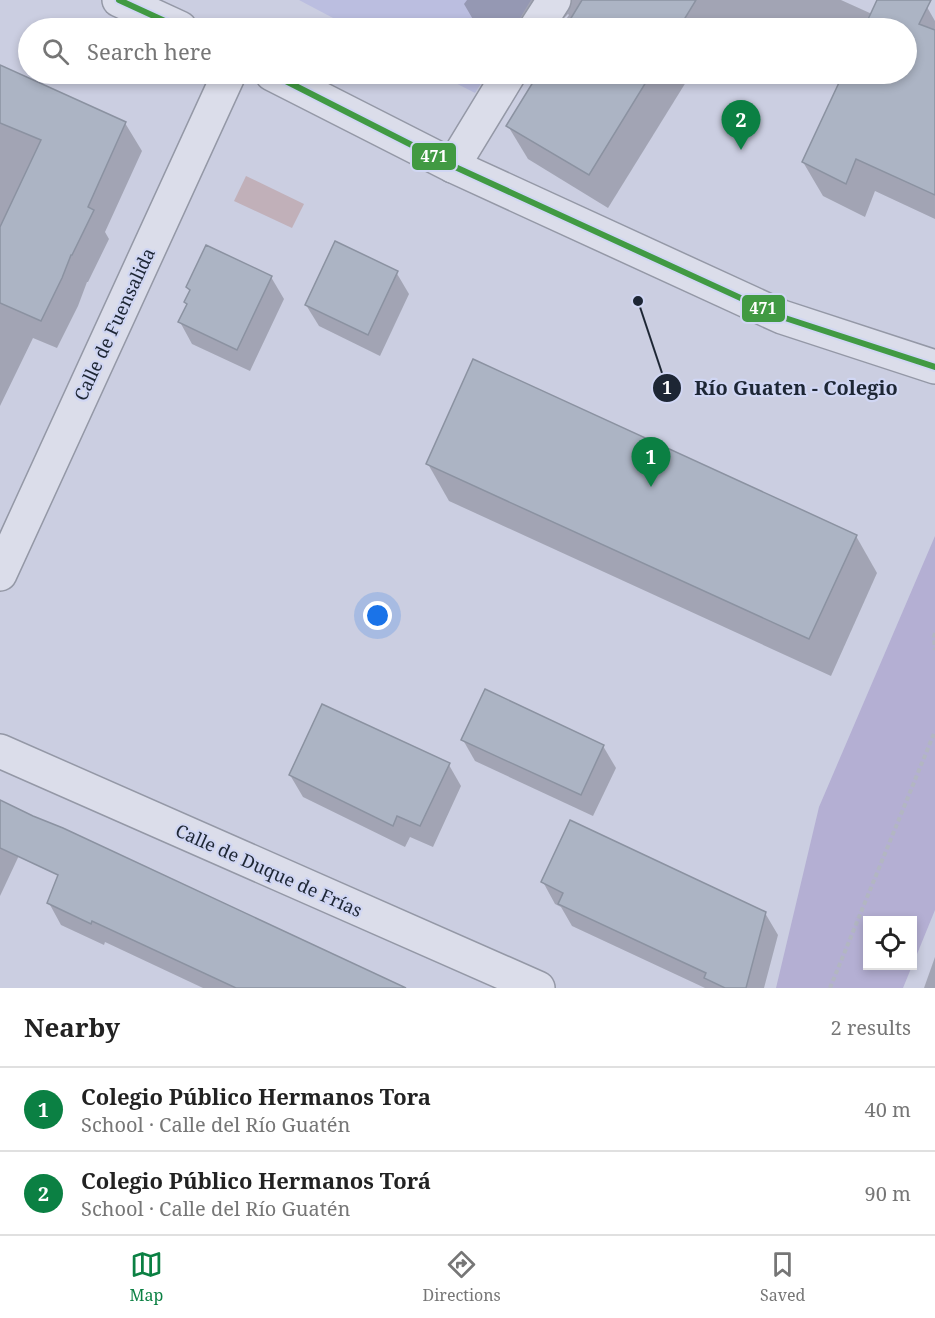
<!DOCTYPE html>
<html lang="en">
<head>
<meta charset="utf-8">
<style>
	:root { --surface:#fff; --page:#f6f6f6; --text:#222; --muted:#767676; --line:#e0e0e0; --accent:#0b8043 }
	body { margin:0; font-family:"Noto Serif",serif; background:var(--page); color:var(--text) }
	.controls { position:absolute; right:18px; bottom:18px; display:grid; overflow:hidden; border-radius:0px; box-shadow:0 3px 9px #0003 }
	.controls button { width:54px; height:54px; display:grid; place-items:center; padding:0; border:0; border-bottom:2px solid var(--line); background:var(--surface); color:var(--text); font:30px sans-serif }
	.you { position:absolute; left:378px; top:616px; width:21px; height:21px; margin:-15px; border:4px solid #fff; border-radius:50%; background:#1a73e8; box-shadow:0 0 0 9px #1a73e833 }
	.badge { display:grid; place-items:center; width:39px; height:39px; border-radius:50%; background:var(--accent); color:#fff; font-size:20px; font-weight:700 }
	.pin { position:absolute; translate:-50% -50px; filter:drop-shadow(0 2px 3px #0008) }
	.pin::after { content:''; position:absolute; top:32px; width:21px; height:18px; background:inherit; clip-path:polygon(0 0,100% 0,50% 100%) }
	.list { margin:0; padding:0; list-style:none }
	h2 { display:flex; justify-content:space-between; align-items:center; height:78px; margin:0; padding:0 24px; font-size:26px }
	h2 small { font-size:20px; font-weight:400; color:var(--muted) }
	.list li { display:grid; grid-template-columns:39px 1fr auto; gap:18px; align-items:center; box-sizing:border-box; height:84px; padding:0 24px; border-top:2px solid var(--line) }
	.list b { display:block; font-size:22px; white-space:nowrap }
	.list p { margin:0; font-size:20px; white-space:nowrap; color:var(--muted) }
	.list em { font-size:20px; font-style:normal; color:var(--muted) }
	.icon { flex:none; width:33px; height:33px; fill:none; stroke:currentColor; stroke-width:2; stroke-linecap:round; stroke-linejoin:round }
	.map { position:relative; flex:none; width:935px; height:988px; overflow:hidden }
	.search { position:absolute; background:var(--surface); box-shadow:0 3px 9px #0003; left:18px; right:18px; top:18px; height:66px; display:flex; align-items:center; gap:15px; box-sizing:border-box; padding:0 21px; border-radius:33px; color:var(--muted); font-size:22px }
	.sheet { height:246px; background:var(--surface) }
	nav { display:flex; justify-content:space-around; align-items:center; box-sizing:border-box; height:84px; border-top:2px solid var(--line); background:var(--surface); font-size:16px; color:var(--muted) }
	nav a { display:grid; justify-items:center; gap:3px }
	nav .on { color:var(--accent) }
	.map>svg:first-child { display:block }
	.farmland { fill:#bbbee0 }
	.green { fill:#b4afd3 }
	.water { fill:#c1b0b9 }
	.shadow { fill:#0003 }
	.building { fill:#acb4c4; stroke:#8b92a1; stroke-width:1.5 }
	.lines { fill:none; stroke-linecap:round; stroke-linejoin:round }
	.minor-casing { stroke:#9498a6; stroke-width:36 }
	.tertiary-casing { stroke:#9498a6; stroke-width:36 }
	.path { stroke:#b2b6c2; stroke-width:4; stroke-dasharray:4.5 3; stroke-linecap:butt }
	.minor { stroke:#dbddea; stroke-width:33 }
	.tertiary { stroke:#dbddea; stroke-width:33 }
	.bus-1-casing { stroke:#d0d6f3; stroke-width:10 }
	.bus-1 { stroke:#419a43; stroke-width:6 }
	.labels { text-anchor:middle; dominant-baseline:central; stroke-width:4.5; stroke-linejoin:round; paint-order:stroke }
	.street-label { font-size:18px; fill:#1d2634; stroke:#d0d6f3 }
	.leader { fill:none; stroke:#1d2634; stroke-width:2 }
	.callout-dot { fill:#1d2634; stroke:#d0d6f3; stroke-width:2 }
	.mark-label { font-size:18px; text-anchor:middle; font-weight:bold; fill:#fff }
	.callout-label { font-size:20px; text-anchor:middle; font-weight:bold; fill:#1d2634; stroke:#d0d6f3; stroke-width:4.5; stroke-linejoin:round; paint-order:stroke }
	.line-badge { stroke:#d0d6f3; stroke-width:2 }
	.badge-label { font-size:16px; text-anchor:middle; font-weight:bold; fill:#fff }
</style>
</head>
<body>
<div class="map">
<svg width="935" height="988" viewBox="0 0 935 988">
	<rect width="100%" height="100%" fill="#cbcee1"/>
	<g class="farmland">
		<polygon points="299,0 531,0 514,28 352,28"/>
		<polygon points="438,74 487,74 475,93"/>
	</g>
	<polygon class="green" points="935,536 935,910 913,964 912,920 868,920 868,966 912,966 903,988 776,988 819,807"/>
	<polygon class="water" points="246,176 304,204 292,228 234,201"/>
	<g class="shadow">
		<polygon points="467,0 841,0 872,14 879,0 914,0 927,7 935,21 935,219 875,191 865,217 823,196 803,162 840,82 822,74 906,74 906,28 727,28 720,25 719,28 560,28 569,15 568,14 554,28 478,28 464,4"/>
		<polygon points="0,66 125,123 142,151 105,232 109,239 88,282 87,282 78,306 57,348 33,338 0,406"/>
		<polygon points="540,74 691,74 608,208 528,159 508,126"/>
		<polygon points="396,272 409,294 380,356 319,326 306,305"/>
		<polygon points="271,277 284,299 250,371 192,344 180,322 188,305 186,302 191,292 188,287"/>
		<polygon points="428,464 856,536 877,573 831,676 449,501"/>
		<polygon points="463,740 603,746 616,768 593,816 475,761"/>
		<polygon points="449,765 461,786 433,847 410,837 405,847 303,797 290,775"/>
		<polygon points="0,802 30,832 0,896"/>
		<polygon points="543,882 765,913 778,935 764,988 705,988 572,926 561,907 555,904"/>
		<polygon points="49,903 404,988 203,988 105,942 104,945 61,925"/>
		<polygon points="935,957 935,988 924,988"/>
	</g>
	<g class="building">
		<polygon points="582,0 696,0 679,28 565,28"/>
		<polygon points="877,0 931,0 919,24 935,30 935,195 856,159 846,184 802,162 843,74 906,74 906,28 864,28"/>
		<polygon points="0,65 126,122 88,207 94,210 72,255 71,255 62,278 41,321 0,303 0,227 41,140 0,123"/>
		<polygon points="538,74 651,74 589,175 506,126"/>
		<polygon points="335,241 398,271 368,335 305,305"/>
		<polygon points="206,245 272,276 237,350 178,322 187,304 184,302 190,290 186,287"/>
		<polygon points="473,359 857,535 809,639 426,464"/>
		<polygon points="485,689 604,745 581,795 461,740"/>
		<polygon points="322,704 450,763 420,826 397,816 393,826 289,775"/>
		<polygon points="0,800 33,816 63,828 406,988 236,988 92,921 91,924 47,903 58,875 0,848"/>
		<polygon points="570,820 766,912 746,988 725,988 704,978 706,973 558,904 563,893 541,882"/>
	</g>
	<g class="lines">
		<g class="minor-casing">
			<g id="minor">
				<polyline points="536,28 554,0"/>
				<polyline points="453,166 509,74"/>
				<polyline points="0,574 229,74"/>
				<polyline points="0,751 538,988"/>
			</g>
		</g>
		<g class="tertiary-casing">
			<g id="tertiary">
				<polyline points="119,0 180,28"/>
				<polyline points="272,74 453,166 782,317 935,367"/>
			</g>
		</g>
		<g class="path">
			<polyline points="935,633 934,637 935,650"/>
			<polyline points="830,988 935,731"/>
		</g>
		<use href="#minor" class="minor"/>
		<use href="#tertiary" class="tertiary"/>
		<g class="bus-1-casing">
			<g id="bus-1">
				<polyline points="119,0 180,28"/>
				<polyline points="272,74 453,166 782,317 935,367"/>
			</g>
		</g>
		<use href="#bus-1" class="bus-1"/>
	</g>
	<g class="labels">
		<g class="street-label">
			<text transform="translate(114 324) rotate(-65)">Calle de Fuensalida</text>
			<text transform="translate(269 870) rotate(24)">Calle de Duque de Frías</text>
		</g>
	</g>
	<path class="leader" d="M638 301L667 388"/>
	<g class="callout-dot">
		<circle cx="638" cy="301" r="6"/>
		<circle cx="667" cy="388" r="15"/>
	</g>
	<g class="mark-label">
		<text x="667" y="394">1</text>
	</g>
	<g class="callout-label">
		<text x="796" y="395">Río Guaten - Colegio</text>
	</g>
	<g class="line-badge">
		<rect x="411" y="142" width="46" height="29" rx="6" fill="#419a43"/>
		<rect x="741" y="294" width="45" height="29" rx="6" fill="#419a43"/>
	</g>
	<g class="badge-label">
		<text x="434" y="162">471</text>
		<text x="763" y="314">471</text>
	</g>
</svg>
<div class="controls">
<button><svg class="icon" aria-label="locate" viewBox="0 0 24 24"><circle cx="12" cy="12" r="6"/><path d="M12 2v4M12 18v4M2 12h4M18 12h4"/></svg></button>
</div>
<div class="you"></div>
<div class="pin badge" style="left:651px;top:487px">1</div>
<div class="pin badge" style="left:741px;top:150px">2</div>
<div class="search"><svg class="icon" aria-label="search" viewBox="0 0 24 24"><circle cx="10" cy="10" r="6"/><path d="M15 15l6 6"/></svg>Search here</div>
</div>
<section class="sheet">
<h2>Nearby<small>2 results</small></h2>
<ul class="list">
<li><span class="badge">1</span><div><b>Colegio Público Hermanos Tora</b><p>School · Calle del Río Guatén</p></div><em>40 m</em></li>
<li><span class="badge">2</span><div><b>Colegio Público Hermanos Torá</b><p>School · Calle del Río Guatén</p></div><em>90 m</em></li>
</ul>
</section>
<nav>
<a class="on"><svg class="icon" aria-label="map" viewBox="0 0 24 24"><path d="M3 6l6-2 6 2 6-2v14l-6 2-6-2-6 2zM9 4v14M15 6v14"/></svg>Map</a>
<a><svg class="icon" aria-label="directions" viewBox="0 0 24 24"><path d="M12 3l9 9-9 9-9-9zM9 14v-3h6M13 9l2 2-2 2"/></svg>Directions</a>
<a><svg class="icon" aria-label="saved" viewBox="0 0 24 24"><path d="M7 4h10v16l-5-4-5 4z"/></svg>Saved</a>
</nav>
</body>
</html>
